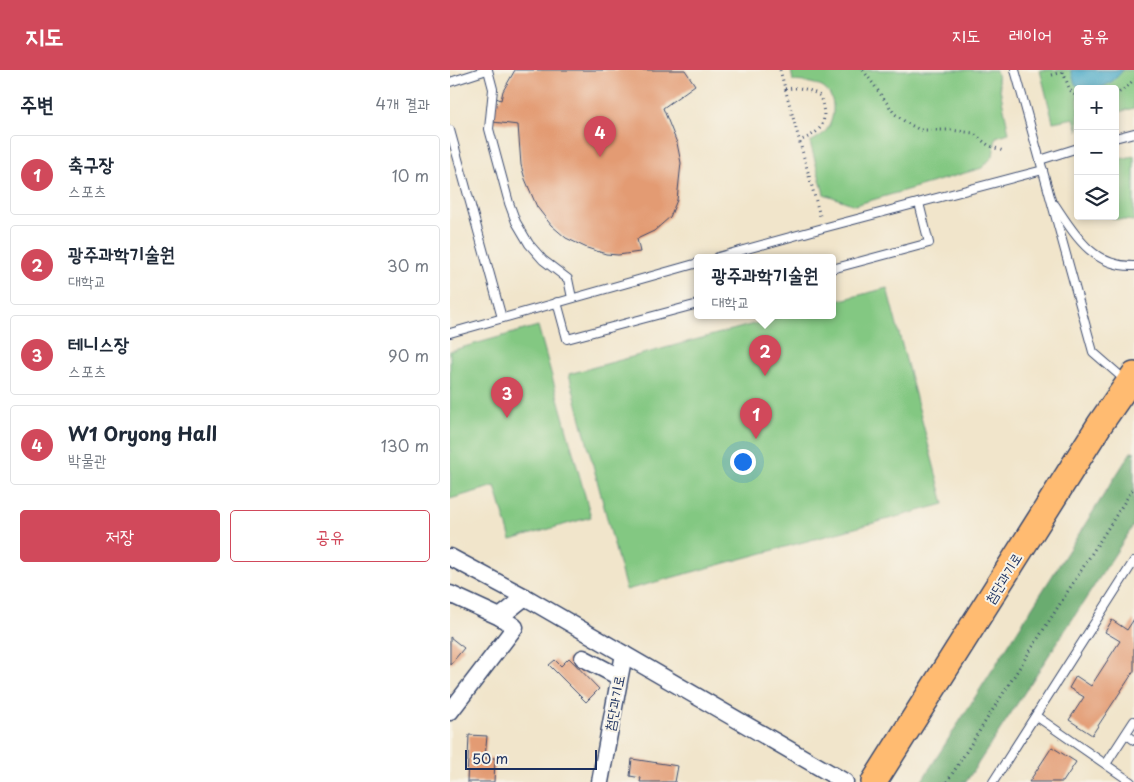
<!DOCTYPE html>
<html lang="ko">
<head>
<meta charset="utf-8">
<style>
	:root { --surface:#fff; --page:#f2f2f3; --text:#1f2937; --muted:#747a83; --line:#e0e1e3; --accent:#d1495b }
	body { margin:0; font-family:"Playpen Sans","Poor Story",sans-serif; background:var(--page); color:var(--text) }
	.controls { position:absolute; right:15px; top:15px; display:grid; overflow:hidden; border-radius:5px; box-shadow:0 2px 8px #0003 }
	.controls button { width:45px; height:45px; display:grid; place-items:center; padding:0; border:0; border-bottom:1px solid var(--line); background:var(--surface); color:var(--text); font:25px sans-serif }
	.scale { position:absolute; left:15px; bottom:12px; width:132px; box-sizing:border-box; padding-left:5px; border:2px solid #1b2f5e; border-top:0; font-size:14px; line-height:18px; white-space:nowrap; color:#1b2f5e; -webkit-text-stroke:4px #f7f3e8; paint-order:stroke }
	.you { position:absolute; left:292px; top:391px; width:18px; height:18px; margin:-12px; border:4px solid #fff; border-radius:50%; background:#1a73e8; box-shadow:0 0 0 8px #1a73e833 }
	.badge { display:grid; place-items:center; width:32px; height:32px; border-radius:50%; background:var(--accent); color:#fff; font-size:16px; font-weight:700 }
	.pin { position:absolute; translate:-50% -41px; filter:drop-shadow(0 1px 2px #0008) }
	.pin::after { content:''; position:absolute; top:26px; width:18px; height:15px; background:inherit; clip-path:polygon(0 0,100% 0,50% 100%) }
	.popup { position:absolute; left:244px; top:184px; width:142px; height:65px; box-sizing:border-box; display:grid; place-content:center; border-radius:5px; background:var(--surface); filter:drop-shadow(0 1px 4px #0005); font-size:16px; white-space:nowrap; color:var(--muted) }
	.popup b { font-size:19px; color:var(--text) }
	.popup::after { content:''; position:absolute; left:50%; top:100%; margin-left:-10px; border:10px solid transparent; border-top-color:var(--surface) }
	.list { margin:0; padding:0; list-style:none }
	h2 { display:flex; justify-content:space-between; align-items:center; height:65px; margin:0; padding:0 20px; font-size:21px }
	h2 small { font-size:16px; font-weight:400; color:var(--muted) }
	.list li { display:grid; grid-template-columns:32px 1fr auto; gap:15px; align-items:center; box-sizing:border-box; height:80px; margin:0 10px 10px; padding:0 10px; border:1px solid var(--line); border-radius:5px }
	.list b { display:block; font-size:19px; white-space:nowrap }
	.list p { margin:0; font-size:16px; white-space:nowrap; color:var(--muted) }
	.list em { font-size:16px; font-style:normal; color:var(--muted) }
	.actions { display:flex; gap:10px; padding:15px 20px }
	.actions a { flex:1; padding:11px 0; border:1px solid var(--accent); border-radius:5px; text-align:center; font-size:18px; color:var(--accent) }
	.actions .main { background:var(--accent); color:#fff }
	.icon { flex:none; width:28px; height:28px; fill:none; stroke:currentColor; stroke-width:2; stroke-linecap:round; stroke-linejoin:round }
	.map { position:relative; flex:none; width:684px; height:712px; overflow:hidden }
	header { display:flex; align-items:center; gap:30px; box-sizing:border-box; height:70px; padding:0 25px; background:var(--accent); color:#fff }
	header strong { font-size:24px }
	nav { display:flex; gap:28px; margin-inline-start:auto; font-size:18px }
	main { display:flex }
	aside { flex:1; background:var(--surface) }
	.map>svg:first-child { display:block }
	.green { fill:#83c882; stroke:#4f7c70 }
	.forest { fill:#6aac70; stroke:#426e67 }
	.water { fill:#47a8c6; stroke:#316c92 }
	.building { fill:#e39b73 }
	.lines { fill:none; stroke-linecap:round; stroke-linejoin:round }
	.lane-casing { stroke:#3b4a6e; stroke-width:10 }
	.street-casing { stroke:#3b4a6e; stroke-width:19 }
	.primary-casing { stroke:#3b4a6e; stroke-width:28 }
	.path { stroke:#3b4a6e; stroke-width:3; stroke-dasharray:1 4; stroke-linecap:butt }
	.lane { stroke:#fff; stroke-width:8 }
	.street { stroke:#fff; stroke-width:16 }
	.primary { stroke:#ffbb71; stroke-width:25 }
	.labels { text-anchor:middle; dominant-baseline:central; stroke-width:4; stroke-linejoin:round; paint-order:stroke }
	.street-label { font-size:14px; fill:#1b2f5e; stroke:#f7f3e8 }
</style>
</head>
<body>
<header>
<strong>지도</strong>
<nav><a>지도</a><a>레이어</a><a>공유</a></nav>
</header>
<main>
<aside>
<h2>주변<small>4개 결과</small></h2>
<ul class="list">
<li><span class="badge">1</span><div><b>축구장</b><p>스포츠</p></div><em>10 m</em></li>
<li><span class="badge">2</span><div><b>광주과학기술원</b><p>대학교</p></div><em>30 m</em></li>
<li><span class="badge">3</span><div><b>테니스장</b><p>스포츠</p></div><em>90 m</em></li>
<li><span class="badge">4</span><div><b>W1 Oryong Hall</b><p>박물관</p></div><em>130 m</em></li>
</ul>
<div class="actions"><a class="main">저장</a><a>공유</a></div>
</aside>
<div class="map">
<svg width="684" height="712" viewBox="0 0 684 712">
	<rect width="100%" height="100%" fill="#f7f3e8"/>
	<filter id="ink" filterUnits="userSpaceOnUse"><feTurbulence type="fractalNoise" baseFrequency=".02" numOctaves="2"/><feDisplacementMap in="SourceGraphic" scale="10" xChannelSelector="R" yChannelSelector="G"/><feConvolveMatrix kernelMatrix="1 2 1 2 8 2 1 2 1" color-interpolation-filters="sRGB"/></filter>
	<filter id="wash" filterUnits="userSpaceOnUse"><feTurbulence type="fractalNoise" baseFrequency=".0096" numOctaves="4" result="noise"/><feDisplacementMap in="SourceGraphic" scale="20" xChannelSelector="R" yChannelSelector="G"/><feGaussianBlur stdDeviation="1.12" result="paint"/><feColorMatrix in="noise" values="0 0 0 0 0 0 0 0 0 0 0 0 0 0 0 0 0 1.4 0 .05"/><feComposite in="paint" operator="in"/></filter>
	<g filter="url(#wash)">
		<rect width="100%" height="100%" fill="#f1e5cb"/>
		<g class="green">
			<path d="M341 0H546L559 63 546 67 543 86 532 98 405 135 374 124 360 72C364 70 369 67 373 64 384 54 387 31 377 21 368 12 354 12 343 11Z"/>
			<polygon points="590,0 684,0 684,38 665,43 665,19 628,19 628,61 624,48 603,52"/>
			<polygon points="684,86 684,151 664,149 660,146 665,146 665,121 670,118 665,103 665,90"/>
			<polygon points="437,218 494,434 176,520 119,304 337,245 382,245 383,232"/>
			<polygon points="88,256 141,447 61,470 45,416 0,429 0,281"/>
		</g>
		<polygon class="forest" points="684,381 684,455 516,712 471,712 681,382"/>
		<path class="water" d="M621 0H673C662 15 642 27 625 14Z"/>
		<g id="blocks">
			<g class="building">
				<polygon points="65,0 235,0 245,15 213,38 227,73 231,93 227,130 220,147 204,161 187,169 190,182 168,185 156,184 137,178 116,168 101,155 87,137 75,109 71,95 68,55 43,52 46,28 51,30 53,21"/>
				<polygon points="684,549 684,601 642,665 619,650 634,627 619,618 626,606 641,616 670,571 655,562 662,550 677,560"/>
				<polygon points="0,567 14,578 0,595"/>
				<polygon points="119,588 149,619 136,632 99,595 105,590 111,596"/>
				<polygon points="19,665 37,666 35,688 45,688 44,712 17,712"/>
				<polygon points="602,677 626,692 613,712 579,712"/>
				<polygon points="182,689 228,696 225,712 190,712 191,708 180,706"/>
			</g>
		</g>
	</g>
	<g filter="url(#ink)">
		<use href="#blocks" fill-opacity="0" stroke="#3b4a6e" stroke-width="1"/>
		<g class="lines">
			<g class="lane-casing">
				<g id="lane">
					<polyline points="38,0 43,19 39,59 59,133 66,152 79,174 93,190 118,209 122,228"/>
					<polyline points="565,0 643,282 675,310"/>
					<polyline points="0,12 37,0"/>
					<polyline points="0,60 52,248"/>
					<polyline points="665,68 684,63"/>
					<polyline points="590,90 628,78"/>
					<path d="M605 135C625 165 643 197 684 196"/>
					<polyline points="268,187 373,158 593,100"/>
					<polyline points="382,199 479,173 469,133"/>
					<polyline points="107,232 117,269 248,234"/>
					<polyline points="0,263 248,193"/>
					<polyline points="586,646 681,712"/>
					<polyline points="676,664 684,670"/>
					<polyline points="656,694 684,651"/>
					<polyline points="543,712 684,491"/>
				</g>
			</g>
			<g class="street-casing">
				<g id="street">
					<polyline points="0,487 75,527 395,712"/>
					<polyline points="0,524 50,547 75,527"/>
					<polyline points="133,588 169,607"/>
					<polyline points="0,642 65,557 50,547"/>
					<polyline points="150,712 174,584"/>
				</g>
			</g>
			<g class="primary-casing">
				<polyline id="primary" points="424,712 650,354 684,305"/>
			</g>
			<g class="path">
				<polyline points="330,0 370,146"/>
				<polyline points="413,0 445,44 457,53 470,60 501,60 523,63 538,75 553,81"/>
				<polyline points="613,2 620,20 628,28"/>
				<polyline points="602,5 613,2 613,0"/>
				<path d="M335 19C349 17 358 18 370 26 378 51 375 61 349 71"/>
				<polyline points="665,25 677,17 684,9"/>
				<polyline points="497,712 684,417"/>
			</g>
			<use href="#lane" class="lane"/>
			<use href="#street" class="street"/>
			<use href="#primary" class="primary"/>
		</g>
	</g>
	<g class="labels">
		<g class="street-label">
			<text transform="translate(553 508) rotate(-58)">첨단과기로</text>
			<text transform="translate(164 633) rotate(-79)">첨단과기로</text>
		</g>
	</g>
</svg>
<div class="controls">
<button>+</button>
<button>−</button>
<button><svg class="icon" aria-label="layers" viewBox="0 0 24 24"><path d="M12 4l9 5-9 5-9-5zM3 14l9 5 9-5"/></svg></button>
</div>
<div class="scale">50 m</div>
<div class="you"></div>
<div class="pin badge" style="left:306px;top:369px">1</div>
<div class="pin badge" style="left:315px;top:306px">2</div>
<div class="popup"><b>광주과학기술원</b>대학교</div>
<div class="pin badge" style="left:57px;top:348px">3</div>
<div class="pin badge" style="left:150px;top:87px">4</div>
</div>
</main>
</body>
</html>
